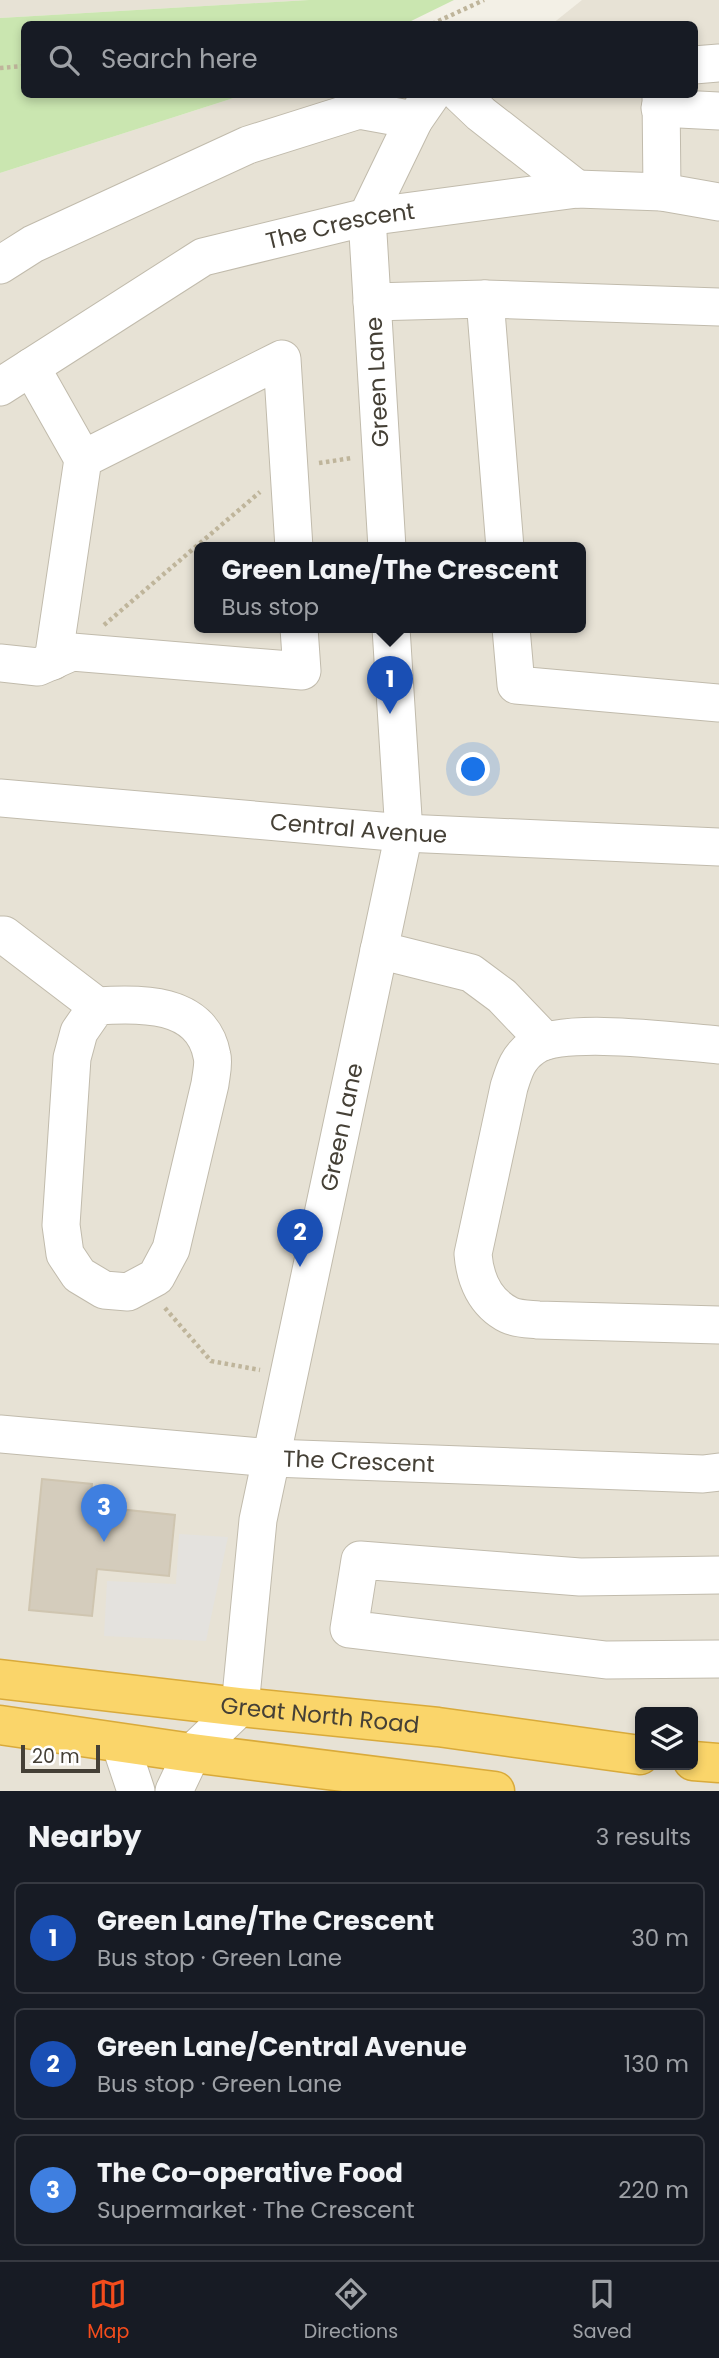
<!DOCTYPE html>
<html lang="en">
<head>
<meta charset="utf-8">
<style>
	:root { --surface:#171b24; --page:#20242c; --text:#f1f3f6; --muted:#9ea1a6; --line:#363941; --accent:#f44c1c }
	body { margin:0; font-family:Poppins,sans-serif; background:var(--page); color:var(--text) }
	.controls { position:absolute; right:21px; bottom:21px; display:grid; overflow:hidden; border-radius:10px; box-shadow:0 4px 10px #0003 }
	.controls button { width:63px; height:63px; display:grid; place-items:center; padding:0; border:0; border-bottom:2px solid var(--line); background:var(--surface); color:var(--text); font:35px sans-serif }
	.scale { position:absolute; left:21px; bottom:18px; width:79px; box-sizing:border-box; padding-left:7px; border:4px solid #454036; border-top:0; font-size:19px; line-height:24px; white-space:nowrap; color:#454036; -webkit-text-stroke:5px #fff; paint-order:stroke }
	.you { position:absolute; left:474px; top:770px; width:24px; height:24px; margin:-18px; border:5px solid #fff; border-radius:50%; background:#1a73e8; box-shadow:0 0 0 10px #1a73e833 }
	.badge { display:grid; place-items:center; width:46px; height:46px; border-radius:50%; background:var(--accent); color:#fff; font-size:23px; font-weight:700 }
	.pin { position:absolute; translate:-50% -58px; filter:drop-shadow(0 2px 4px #0008) }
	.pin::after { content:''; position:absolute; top:37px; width:24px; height:21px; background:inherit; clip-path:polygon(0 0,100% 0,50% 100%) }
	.popup { position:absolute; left:194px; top:542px; width:392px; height:91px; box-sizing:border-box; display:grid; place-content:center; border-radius:10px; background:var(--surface); filter:drop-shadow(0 2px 5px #0005); font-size:23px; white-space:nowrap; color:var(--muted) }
	.popup b { font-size:26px; color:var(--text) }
	.popup::after { content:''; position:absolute; left:50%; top:100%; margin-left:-14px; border:14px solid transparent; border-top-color:var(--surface) }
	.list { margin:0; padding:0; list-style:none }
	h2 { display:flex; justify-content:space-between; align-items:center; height:91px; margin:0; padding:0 28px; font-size:30px }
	h2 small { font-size:23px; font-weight:400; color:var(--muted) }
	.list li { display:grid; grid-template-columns:46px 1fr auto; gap:21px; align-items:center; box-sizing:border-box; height:112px; margin:0 14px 14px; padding:0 14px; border:2px solid var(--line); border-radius:10px }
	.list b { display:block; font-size:26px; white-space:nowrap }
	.list p { margin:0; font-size:23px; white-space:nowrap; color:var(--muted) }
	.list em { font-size:23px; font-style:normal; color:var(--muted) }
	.icon { flex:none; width:38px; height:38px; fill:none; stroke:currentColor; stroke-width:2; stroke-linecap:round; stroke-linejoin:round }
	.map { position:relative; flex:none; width:719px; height:1791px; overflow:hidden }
	.search { position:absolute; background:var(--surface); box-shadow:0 4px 10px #0003; left:21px; right:21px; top:21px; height:77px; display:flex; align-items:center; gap:18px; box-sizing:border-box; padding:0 24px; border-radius:10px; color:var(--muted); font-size:26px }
	.sheet { height:469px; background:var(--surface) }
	nav { display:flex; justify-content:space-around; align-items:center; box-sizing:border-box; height:98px; border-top:2px solid var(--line); background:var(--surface); font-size:19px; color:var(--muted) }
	nav a { display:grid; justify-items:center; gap:4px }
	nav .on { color:var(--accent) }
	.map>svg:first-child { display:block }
	.residential { fill:#e7e2d5; fill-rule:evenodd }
	.green { fill:#cae6b0 }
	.parking { fill:#e4e2de }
	.building { fill:#d4ccbc; stroke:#cfc5b0; stroke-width:2 }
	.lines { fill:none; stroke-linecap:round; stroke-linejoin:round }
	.minor-casing { stroke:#c1bbac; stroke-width:39 }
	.highway-casing { stroke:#d9aa3a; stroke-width:41 }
	.path { stroke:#bfb59b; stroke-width:4.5; stroke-dasharray:3.5 3.5; stroke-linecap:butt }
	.minor { stroke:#fff; stroke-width:37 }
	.highway { stroke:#fad56a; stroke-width:38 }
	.labels { text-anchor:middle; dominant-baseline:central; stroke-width:5; stroke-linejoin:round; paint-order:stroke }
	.street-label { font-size:23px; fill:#454036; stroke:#fff }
</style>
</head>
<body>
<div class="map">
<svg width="719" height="1791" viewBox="0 0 719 1791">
	<rect width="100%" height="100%" fill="#f3f0e6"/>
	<g class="residential">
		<polygon points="0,0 309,0 0,18"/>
		<path d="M582 0H719V1791H0V173L243 95H330L358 123 369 95 694 94V24H552ZM199 548H581V628H199ZM640 1712H693V1765H640Z"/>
	</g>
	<polygon class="green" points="309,0 454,0 405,24 24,24 24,94 243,95 0,173 0,18"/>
	<polygon class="parking" points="179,1534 228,1537 206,1641 104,1636 107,1581 176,1584"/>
	<polygon class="building" points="42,1479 92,1484 90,1506 175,1515 169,1576 97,1569 92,1616 29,1610"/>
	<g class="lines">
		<g class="minor-casing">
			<g id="minor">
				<polyline points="694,65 719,63"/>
				<polyline points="460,94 481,114 577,189"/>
				<polyline points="661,94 662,192"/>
				<polyline points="660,108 719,111"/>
				<polyline points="0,265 33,244 248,145 359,110 414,120"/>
				<polyline points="485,299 505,548"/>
				<polyline points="372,302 485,299 719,307"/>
				<polyline points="31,367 83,459"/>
				<path id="s1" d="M0 387 203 257 367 217 577 189 662 192 719 202"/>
				<polyline points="387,548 367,217 414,120 432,94"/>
				<polyline points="511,628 516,685 719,703"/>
				<polyline points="53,661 83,459 282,359 294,548"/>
				<polyline points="0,663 38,667 72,652 302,671 299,628"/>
				<path id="s2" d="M0 798 404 833 719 847"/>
				<path d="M0 935H4L97 1006C139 1003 202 1001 212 1056 214 1064 211 1075 210 1084L171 1249 156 1277 128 1292 104 1290 79 1275 65 1254 61 1225 72 1058 79 1032 97 1006"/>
				<polyline points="379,950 471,973 502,996 545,1041"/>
				<path d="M719 1045C679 1042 563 1026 533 1047 518 1057 514 1071 509 1087L473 1254C475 1279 485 1303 509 1315 517 1319 529 1319 538 1320L719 1325"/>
				<path id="s3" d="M0 1434 272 1458 703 1474 719 1472"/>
				<polyline points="719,1575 580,1577 360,1560 349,1629 606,1660 719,1659"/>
				<polyline points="120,1743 136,1791"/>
				<path id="s4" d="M174 1791 192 1753 240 1707 258 1520 404 833 391 628"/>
			</g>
		</g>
		<g class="highway-casing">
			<g id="highway">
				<path id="s5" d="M0 1679 240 1707 438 1727 640 1755"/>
				<polyline points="0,1725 192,1753 495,1791"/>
				<polyline points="693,1761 719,1763"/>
			</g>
		</g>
		<g class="path">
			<polyline points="432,24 484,0"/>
			<polyline points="0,68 24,66"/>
			<polyline points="319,463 352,458"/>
			<polyline points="104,625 260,492"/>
			<polyline points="165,1308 211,1361 260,1370"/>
		</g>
		<use href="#minor" class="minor"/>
		<use href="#highway" class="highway"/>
	</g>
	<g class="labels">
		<g class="street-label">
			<text stroke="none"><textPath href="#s1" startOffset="382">The Crescent</textPath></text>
			<text transform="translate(377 382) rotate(-93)">Green Lane</text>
			<text stroke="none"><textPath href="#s2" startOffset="360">Central Avenue</textPath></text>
			<text stroke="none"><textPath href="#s4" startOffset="698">Green Lane</textPath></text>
			<text stroke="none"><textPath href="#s3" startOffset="360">The Crescent</textPath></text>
			<text stroke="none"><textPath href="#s5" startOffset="322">Great North Road</textPath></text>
		</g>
	</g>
</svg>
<div class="controls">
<button><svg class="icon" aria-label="layers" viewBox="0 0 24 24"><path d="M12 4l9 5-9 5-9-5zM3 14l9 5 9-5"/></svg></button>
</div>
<div class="scale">20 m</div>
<div class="you"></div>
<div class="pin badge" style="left:390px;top:714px;background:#1a4fb4">1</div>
<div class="popup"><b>Green Lane/The Crescent</b>Bus stop</div>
<div class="pin badge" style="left:300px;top:1267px;background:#1a4fb4">2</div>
<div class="pin badge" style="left:104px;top:1542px;background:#3f7fe0">3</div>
<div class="search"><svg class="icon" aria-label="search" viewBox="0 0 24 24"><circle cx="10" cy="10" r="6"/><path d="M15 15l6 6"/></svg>Search here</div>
</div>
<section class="sheet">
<h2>Nearby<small>3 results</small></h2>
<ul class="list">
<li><span class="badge" style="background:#1a4fb4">1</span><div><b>Green Lane/The Crescent</b><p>Bus stop · Green Lane</p></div><em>30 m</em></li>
<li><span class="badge" style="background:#1a4fb4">2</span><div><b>Green Lane/Central Avenue</b><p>Bus stop · Green Lane</p></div><em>130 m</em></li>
<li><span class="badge" style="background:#3f7fe0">3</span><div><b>The Co-operative Food</b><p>Supermarket · The Crescent</p></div><em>220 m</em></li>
</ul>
</section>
<nav>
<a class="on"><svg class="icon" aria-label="map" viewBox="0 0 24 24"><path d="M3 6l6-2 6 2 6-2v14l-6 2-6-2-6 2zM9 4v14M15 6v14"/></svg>Map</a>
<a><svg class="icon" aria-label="directions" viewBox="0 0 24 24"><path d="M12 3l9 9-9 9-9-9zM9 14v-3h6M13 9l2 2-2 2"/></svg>Directions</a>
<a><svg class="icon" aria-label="saved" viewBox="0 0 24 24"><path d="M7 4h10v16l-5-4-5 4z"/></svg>Saved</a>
</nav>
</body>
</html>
